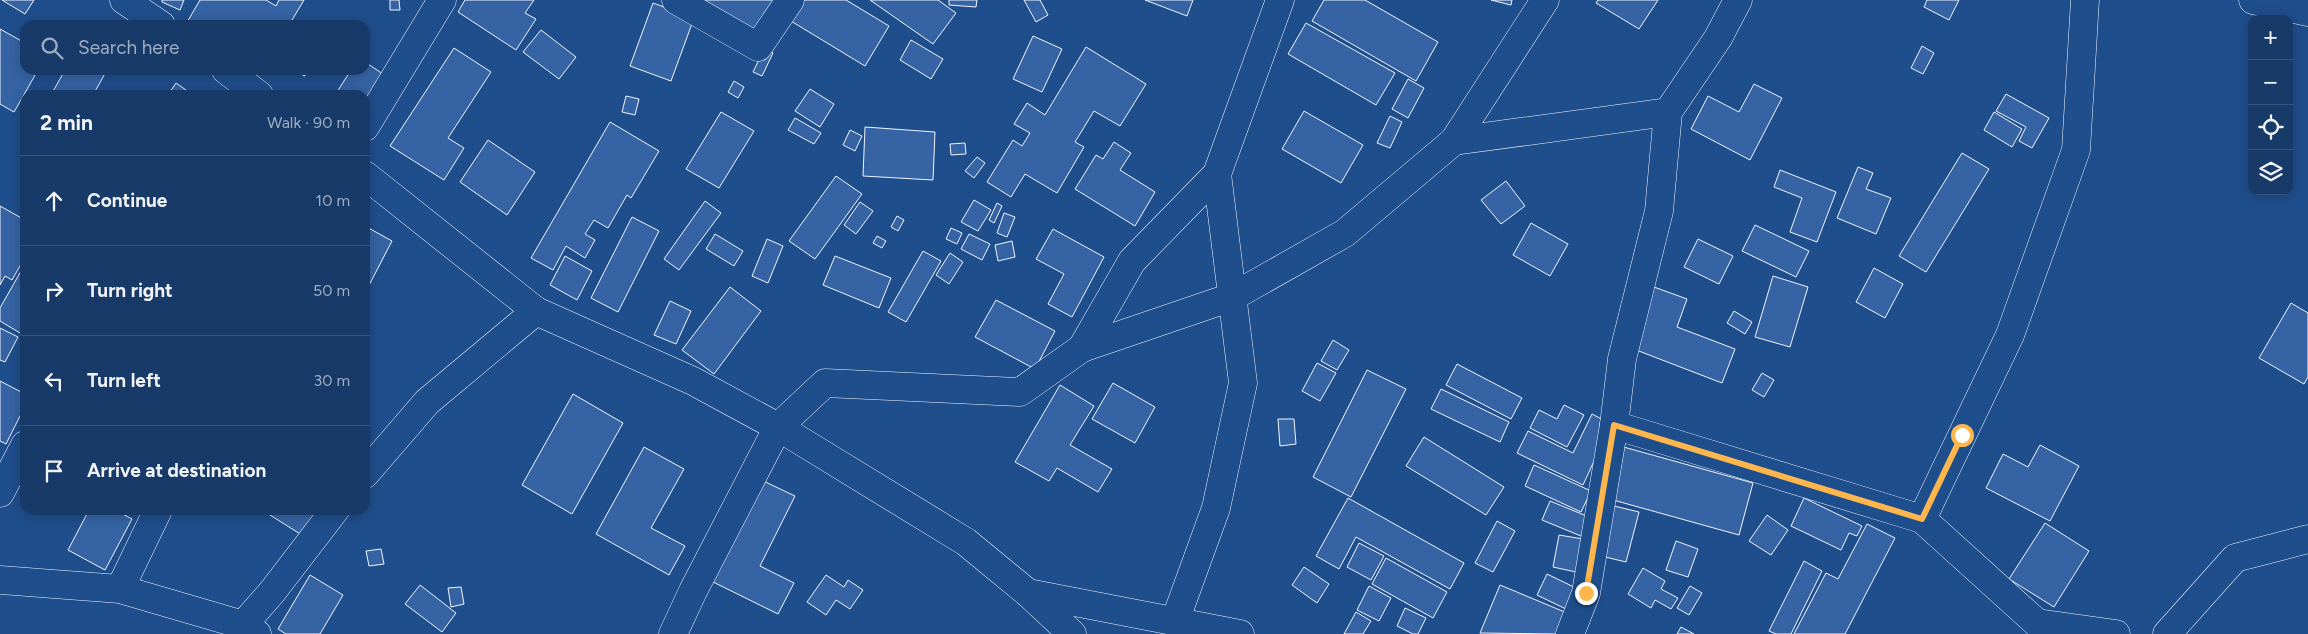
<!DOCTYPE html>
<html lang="en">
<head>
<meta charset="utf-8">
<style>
	:root { --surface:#173a69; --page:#20416f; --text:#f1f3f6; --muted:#9eadc0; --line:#36547d }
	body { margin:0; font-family:Figtree,sans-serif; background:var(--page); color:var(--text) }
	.controls { position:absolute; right:15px; top:15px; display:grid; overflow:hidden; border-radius:10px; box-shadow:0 2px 12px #0003 }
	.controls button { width:45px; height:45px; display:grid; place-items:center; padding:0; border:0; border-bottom:1px solid var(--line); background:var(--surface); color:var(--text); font:25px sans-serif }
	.stop { position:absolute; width:15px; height:15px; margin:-11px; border:4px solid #ffb74d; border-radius:50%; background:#fff }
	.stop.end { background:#ffb74d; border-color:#fff; box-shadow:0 1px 5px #0008 }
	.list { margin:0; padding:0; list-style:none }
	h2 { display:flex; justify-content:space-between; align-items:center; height:65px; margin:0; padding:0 20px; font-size:21px }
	h2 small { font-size:16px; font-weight:400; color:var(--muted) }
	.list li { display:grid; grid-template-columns:32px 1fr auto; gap:15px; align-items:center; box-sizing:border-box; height:90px; padding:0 20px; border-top:1px solid var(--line) }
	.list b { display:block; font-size:19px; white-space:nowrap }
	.list em { font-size:16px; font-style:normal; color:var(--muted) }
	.icon { flex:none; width:28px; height:28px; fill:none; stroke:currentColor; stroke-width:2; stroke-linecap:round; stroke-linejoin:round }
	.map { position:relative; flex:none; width:2308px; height:634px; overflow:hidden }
	.search { position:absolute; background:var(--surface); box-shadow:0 2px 12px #0003; left:20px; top:20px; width:350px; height:55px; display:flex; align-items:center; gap:12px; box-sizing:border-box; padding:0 18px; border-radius:15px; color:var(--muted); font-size:19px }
	.panel { position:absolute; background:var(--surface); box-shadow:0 2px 12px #0003; left:20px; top:90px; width:350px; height:425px; border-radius:15px }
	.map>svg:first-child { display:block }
	.building { fill:#3563a3; stroke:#f2f6ff }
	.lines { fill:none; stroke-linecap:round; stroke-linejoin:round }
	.street-casing { stroke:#f2f6ff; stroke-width:29 }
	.street { stroke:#1f4e8c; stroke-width:28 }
	.route { stroke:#ffb74d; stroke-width:6 }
</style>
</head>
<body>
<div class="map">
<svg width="2308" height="634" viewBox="0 0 2308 634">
	<rect width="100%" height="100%" fill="#1f4e8c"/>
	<g class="building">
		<polygon points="2,0 34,0 25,14"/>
		<polygon points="162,0 184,0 180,10 162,2"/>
		<polygon points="200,0 266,0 276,6 279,0 304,0 289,25 188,25 186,24"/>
		<polygon points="390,0 399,0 400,10 390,10"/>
		<polygon points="465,0 534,0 525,13 536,19 516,50 458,12"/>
		<polygon points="695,0 779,0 752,39"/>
		<polygon points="797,0 846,0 889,26 865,66 786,18"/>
		<polygon points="870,0 938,0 956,13 933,44"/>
		<polygon points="949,0 977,0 976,7 949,5"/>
		<polygon points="1024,0 1040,0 1048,15 1036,22"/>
		<polygon points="1145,0 1193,0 1187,16"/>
		<polygon points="1324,0 1365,0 1438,42 1416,81 1312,21"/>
		<polygon points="1491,0 1512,0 1511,5"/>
		<polygon points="1598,0 1658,0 1639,29 1596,3"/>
		<polygon points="1927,0 1959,0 1949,20 1924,7"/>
		<polygon points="653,3 694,18 671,81 630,66"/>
		<polygon points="1306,23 1395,73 1376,105 1288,54"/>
		<polygon points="0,29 25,43 25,70 38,70 14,112 0,104"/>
		<polygon points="541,30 576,57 559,79 523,52"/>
		<polygon points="1033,36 1062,49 1042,92 1013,79"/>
		<polygon points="911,40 943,59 931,79 900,60"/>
		<polygon points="1922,46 1934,53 1923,74 1911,68"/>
		<polygon points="1086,47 1146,84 1120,126 1094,111 1075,142 1084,147 1057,193 1025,174 1011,197 987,182 1013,140 1022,146 1030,133 1014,124 1027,103 1045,115"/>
		<polygon points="454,48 491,72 448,138 464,148 444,180 390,146"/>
		<polygon points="764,49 773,53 762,76 753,72"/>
		<polygon points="365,62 383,74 365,102 365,95 335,95 351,70 365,70"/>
		<polygon points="65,70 107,70 93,95 51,95"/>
		<polygon points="291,70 307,70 305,76"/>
		<polygon points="1408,79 1424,88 1408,118 1392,109"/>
		<polygon points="734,81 744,87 738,98 728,92"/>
		<polygon points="176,83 193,95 168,95"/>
		<polygon points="1754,84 1782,98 1750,160 1691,129 1708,96 1739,112"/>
		<polygon points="810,89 834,104 820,127 795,111"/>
		<polygon points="2006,94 2049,118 2032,148 2019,141 2026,127 1996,111"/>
		<polygon points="626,96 639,99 635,115 622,112"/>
		<polygon points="1304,111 1363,145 1341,183 1282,149"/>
		<polygon points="721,112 754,131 719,188 686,169"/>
		<polygon points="1994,112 2022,129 2012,147 1984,130"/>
		<polygon points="1390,116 1402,122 1390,148 1377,143"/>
		<polygon points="795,118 821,133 814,144 788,130"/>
		<polygon points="610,122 659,151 631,198 627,195 608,228 594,220 585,234 595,240 585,258 566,246 553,270 531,258"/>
		<polygon points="865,127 935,132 933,180 863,176"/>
		<polygon points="850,130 862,136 855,151 843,145"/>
		<polygon points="488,140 535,172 507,215 460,182"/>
		<polygon points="1114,142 1131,153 1120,170 1155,192 1135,226 1075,189 1096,155 1103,159"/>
		<polygon points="965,143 966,154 951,155 950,144"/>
		<polygon points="1962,153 1989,169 1926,272 1899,256"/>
		<polygon points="977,157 985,163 974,178 965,171"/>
		<polygon points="1858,167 1873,173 1866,189 1891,198 1876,234 1837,218"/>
		<polygon points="1780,170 1836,192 1817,242 1790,232 1802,198 1774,187"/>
		<polygon points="836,176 862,194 815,259 789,241"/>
		<polygon points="1506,181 1525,206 1501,224 1481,200"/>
		<polygon points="974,200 991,210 978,231 961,222"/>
		<polygon points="705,201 721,213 679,270 664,259"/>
		<polygon points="860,202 873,211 856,234 844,225"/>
		<polygon points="997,203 1002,206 994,223 989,220"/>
		<polygon points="0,206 25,220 25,257 12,280 5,276 0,285"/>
		<polygon points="1004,213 1015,217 1007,237 997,233"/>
		<polygon points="897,216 904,220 898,231 891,227"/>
		<polygon points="632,217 659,231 618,312 591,298"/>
		<polygon points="1531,223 1568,244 1550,276 1513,255"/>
		<polygon points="1755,225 1809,251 1796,277 1742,251"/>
		<polygon points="365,226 392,241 365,293"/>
		<polygon points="951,228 962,233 957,244 946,239"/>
		<polygon points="1053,229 1104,257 1072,317 1048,304 1064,274 1036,259"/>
		<polygon points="715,234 743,251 734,266 706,249"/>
		<polygon points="969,234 990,244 982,260 961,249"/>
		<polygon points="877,236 886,241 882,248 873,243"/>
		<polygon points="767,239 783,246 768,283 752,276"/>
		<polygon points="1698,239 1733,256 1719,284 1684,267"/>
		<polygon points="1012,241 1015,257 998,261 995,245"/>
		<polygon points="923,251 941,261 906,322 888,312"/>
		<polygon points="950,253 963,262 949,284 936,275"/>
		<polygon points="565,256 592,271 577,300 550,285"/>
		<polygon points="835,256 891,278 879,308 823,285"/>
		<polygon points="25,264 25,336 0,321 0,308"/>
		<polygon points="1874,268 1903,284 1885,318 1856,302"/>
		<polygon points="1773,276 1808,287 1790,347 1755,337"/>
		<polygon points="730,287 761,311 714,374 682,350"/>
		<polygon points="1654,287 1687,299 1677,327 1735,349 1722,383 1631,348"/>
		<polygon points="996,300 1055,331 1035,369 975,337"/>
		<polygon points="670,301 691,311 676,344 654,335"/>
		<polygon points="2291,303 2308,313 2308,377 2304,384 2259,358"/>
		<polygon points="1734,311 1752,322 1745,334 1727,323"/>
		<polygon points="0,328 18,337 5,362 0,360"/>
		<polygon points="1333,340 1349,350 1337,370 1321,361"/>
		<polygon points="1317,363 1336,373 1320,401 1302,391"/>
		<polygon points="1457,364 1522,398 1511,419 1446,385"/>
		<polygon points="1367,370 1406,389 1351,497 1313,477"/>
		<polygon points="1762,373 1774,380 1764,397 1752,390"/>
		<polygon points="0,381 25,394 25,406 6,444 0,441"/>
		<polygon points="1113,383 1155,407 1135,443 1092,419"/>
		<polygon points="1060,385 1094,406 1070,445 1112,469 1098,492 1057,468 1049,481 1015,462"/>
		<polygon points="1441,389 1509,422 1500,442 1431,409"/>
		<polygon points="573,394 623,423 572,514 522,485"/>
		<polygon points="1564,405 1584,415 1567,447 1530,428 1539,410 1557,419"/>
		<polygon points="1592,414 1611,424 1583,485 1517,453 1528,431 1573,453"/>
		<polygon points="1278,419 1294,419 1296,444 1280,446"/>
		<polygon points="1424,437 1504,487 1486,515 1406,466"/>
		<polygon points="2040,445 2079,466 2050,521 1986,488 2003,454 2028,467"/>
		<polygon points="1620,446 1753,483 1739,535 1606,498"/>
		<polygon points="644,447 684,469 651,528 685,546 669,575 596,534"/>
		<polygon points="1534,465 1591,491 1581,512 1525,486"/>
		<polygon points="757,478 795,496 760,566 794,583 778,614 707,579"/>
		<polygon points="1348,498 1464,563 1450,589 1356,537 1339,569 1316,556"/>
		<polygon points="1804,498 1862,526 1857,536 1849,533 1841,550 1791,526"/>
		<polygon points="1550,501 1589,517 1581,536 1542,520"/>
		<polygon points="1610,505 1639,512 1626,562 1597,555"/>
		<polygon points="89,510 115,510 132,519 105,570 68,550"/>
		<polygon points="262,510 315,510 319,513 305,537"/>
		<polygon points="1767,515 1788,530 1771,555 1749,541"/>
		<polygon points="1497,521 1515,531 1493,572 1475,563"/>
		<polygon points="2045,523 2089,551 2054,607 2009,579"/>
		<polygon points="1867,524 1895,538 1845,634 1794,634 1826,573 1838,579"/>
		<polygon points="1559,535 1583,539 1576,572 1553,567"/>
		<polygon points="1676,541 1698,549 1688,577 1666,570"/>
		<polygon points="1359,543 1384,556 1371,580 1347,567"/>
		<polygon points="381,549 384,564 369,566 366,551"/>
		<polygon points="1386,558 1447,592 1433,618 1372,584"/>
		<polygon points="1804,561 1822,571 1791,634 1776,634 1769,631"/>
		<polygon points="1304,567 1329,584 1317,603 1292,585"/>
		<polygon points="1643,568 1665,581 1661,589 1678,598 1671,609 1655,600 1651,608 1628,594"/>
		<polygon points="1547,574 1578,589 1568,610 1537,595"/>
		<polygon points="310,575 343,595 320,634 286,634 278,629"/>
		<polygon points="826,575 844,587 848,580 863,590 850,609 836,600 826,615 807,602"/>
		<polygon points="420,585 456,613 442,632 405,604"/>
		<polygon points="1500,585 1567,613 1558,634 1480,633"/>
		<polygon points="1369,586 1391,598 1379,621 1357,610"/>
		<polygon points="1690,586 1702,593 1689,615 1677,608"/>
		<polygon points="461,587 464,604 451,607 448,588"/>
		<polygon points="1405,608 1426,618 1418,634 1413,634 1397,626"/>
		<polygon points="1356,612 1371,621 1363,634 1344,634"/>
		<polygon points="1681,627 1694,634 1677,634"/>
	</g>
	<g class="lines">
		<g class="street-casing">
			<g id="street">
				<polyline points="124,0 161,25"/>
				<polyline points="676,0 758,47 790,0"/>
				<polyline points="2253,0 2308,12"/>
				<polyline points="226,70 259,95"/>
				<polyline points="365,127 442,0"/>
				<polyline points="1454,141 1668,112"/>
				<polyline points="365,175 536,311 693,381 778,427 966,542 1028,593 1072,634"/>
				<polyline points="1082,348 1232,297 1345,233 1454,141 1545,0"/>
				<polyline points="1614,425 1922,519 2037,623 2116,634"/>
				<polyline points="365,474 427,402 536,311"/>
				<polyline points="0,493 25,445"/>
				<polyline points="1922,519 2010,335 2076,150 2085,0"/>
				<polyline points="0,580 120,589 243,625 257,634"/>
				<polyline points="120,589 158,510"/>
				<polyline points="1028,593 1240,634"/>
				<polyline points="1175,621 1216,508 1243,383 1217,174"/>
				<polyline points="241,634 243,625 272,592 335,510"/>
				<polyline points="673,634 693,591 778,427 825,383 1020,392 1082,348 1132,261 1217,174 1280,0"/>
				<polyline points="1570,634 1586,593 1614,425 1622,359 1659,211 1668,112 1718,38 1738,0"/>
				<polyline points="2167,634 2235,558 2308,539"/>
			</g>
		</g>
		<use href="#street" class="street"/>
	</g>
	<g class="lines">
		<polyline class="route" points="1586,593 1614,425 1922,519 1962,435"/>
	</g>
</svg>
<div class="controls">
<button>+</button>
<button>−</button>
<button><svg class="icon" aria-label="locate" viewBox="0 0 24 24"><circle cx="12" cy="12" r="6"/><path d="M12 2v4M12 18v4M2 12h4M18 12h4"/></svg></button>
<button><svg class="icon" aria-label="layers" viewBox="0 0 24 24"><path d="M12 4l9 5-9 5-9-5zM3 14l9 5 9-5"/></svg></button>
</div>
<div class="stop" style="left:1962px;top:435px"></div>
<div class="stop end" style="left:1586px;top:593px"></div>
<div class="search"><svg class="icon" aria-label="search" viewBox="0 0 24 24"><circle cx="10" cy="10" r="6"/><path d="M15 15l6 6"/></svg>Search here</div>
<section class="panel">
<h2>2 min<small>Walk · 90 m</small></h2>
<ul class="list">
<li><svg class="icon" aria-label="ahead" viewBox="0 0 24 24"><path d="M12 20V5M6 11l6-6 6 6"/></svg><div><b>Continue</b></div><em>10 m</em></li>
<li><svg class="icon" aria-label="right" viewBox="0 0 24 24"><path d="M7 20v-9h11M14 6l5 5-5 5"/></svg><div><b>Turn right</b></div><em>50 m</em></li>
<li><svg class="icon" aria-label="left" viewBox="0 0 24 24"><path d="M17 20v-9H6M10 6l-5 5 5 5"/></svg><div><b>Turn left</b></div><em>30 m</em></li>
<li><svg class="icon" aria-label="arrive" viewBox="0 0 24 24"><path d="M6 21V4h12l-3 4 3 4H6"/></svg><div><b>Arrive at destination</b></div></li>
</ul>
</section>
</div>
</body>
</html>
